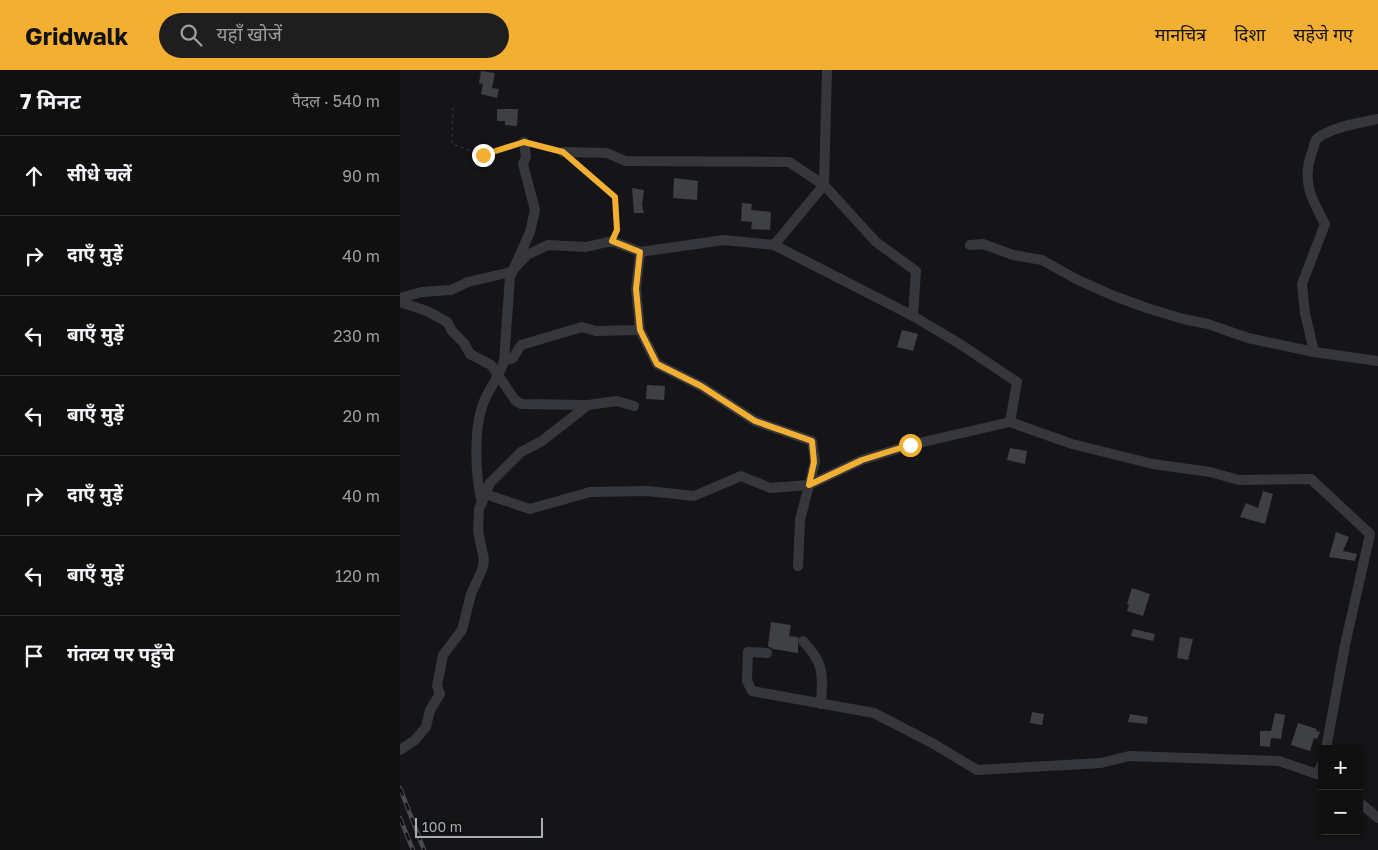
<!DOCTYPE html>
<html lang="hi">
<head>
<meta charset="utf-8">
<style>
	:root { --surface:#101011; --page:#1e1e1f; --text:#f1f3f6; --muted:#9c9d9f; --line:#303031; --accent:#f3af31 }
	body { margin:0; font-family:"Golos Text","Noto Sans Devanagari",sans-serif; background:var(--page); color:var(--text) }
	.controls { position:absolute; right:15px; bottom:15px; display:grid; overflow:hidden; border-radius:5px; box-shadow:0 1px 4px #0004 }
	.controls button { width:45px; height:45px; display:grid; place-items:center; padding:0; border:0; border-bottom:1px solid var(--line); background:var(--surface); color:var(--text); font:25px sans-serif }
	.scale { position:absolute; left:15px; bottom:12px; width:128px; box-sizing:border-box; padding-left:5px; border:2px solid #a7acb7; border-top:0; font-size:14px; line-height:18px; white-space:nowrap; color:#a7acb7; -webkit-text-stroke:4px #101012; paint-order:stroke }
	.stop { position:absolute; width:15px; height:15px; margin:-11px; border:4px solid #f3af31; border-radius:50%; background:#fff }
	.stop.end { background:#f3af31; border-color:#fff; box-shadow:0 1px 5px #0008 }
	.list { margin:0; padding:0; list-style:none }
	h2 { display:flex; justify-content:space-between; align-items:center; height:65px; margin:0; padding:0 20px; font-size:21px }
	h2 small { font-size:16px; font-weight:400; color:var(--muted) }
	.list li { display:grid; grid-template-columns:32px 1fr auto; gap:15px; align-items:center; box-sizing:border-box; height:80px; padding:0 20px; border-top:1px solid var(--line) }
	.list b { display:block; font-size:19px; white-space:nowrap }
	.list em { font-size:16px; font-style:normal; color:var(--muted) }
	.icon { flex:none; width:28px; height:28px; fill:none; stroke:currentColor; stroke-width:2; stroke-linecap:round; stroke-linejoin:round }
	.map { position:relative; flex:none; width:978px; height:780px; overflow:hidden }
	header { display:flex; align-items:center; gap:30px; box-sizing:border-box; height:70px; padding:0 25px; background:var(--accent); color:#111 }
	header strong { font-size:24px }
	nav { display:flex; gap:28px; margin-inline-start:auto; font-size:18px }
	.search { width:350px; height:45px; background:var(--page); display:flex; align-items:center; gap:12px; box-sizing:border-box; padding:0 18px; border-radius:28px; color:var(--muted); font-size:19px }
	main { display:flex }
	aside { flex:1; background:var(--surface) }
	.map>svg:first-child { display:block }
	.building { fill:#3f4044 }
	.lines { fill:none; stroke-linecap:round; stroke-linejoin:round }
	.path { stroke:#3c3e43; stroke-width:1; stroke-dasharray:2.5 4; stroke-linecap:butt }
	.street { stroke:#36373c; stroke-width:10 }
	.rail-casing { stroke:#494b51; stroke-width:4.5 }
	.rail { stroke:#101012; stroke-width:2.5; stroke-dasharray:8; stroke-linecap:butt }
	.route { stroke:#f3af31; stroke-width:6 }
</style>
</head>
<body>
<header>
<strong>Gridwalk</strong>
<div class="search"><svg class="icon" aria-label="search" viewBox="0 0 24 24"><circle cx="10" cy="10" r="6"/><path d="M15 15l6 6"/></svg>यहाँ खोजें</div>
<nav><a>मानचित्र</a><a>दिशा</a><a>सहेजे गए</a></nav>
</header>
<main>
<aside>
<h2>7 मिनट<small>पैदल · 540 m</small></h2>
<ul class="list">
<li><svg class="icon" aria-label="ahead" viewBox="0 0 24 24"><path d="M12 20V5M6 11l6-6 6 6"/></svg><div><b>सीधे चलें</b></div><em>90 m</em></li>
<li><svg class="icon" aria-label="right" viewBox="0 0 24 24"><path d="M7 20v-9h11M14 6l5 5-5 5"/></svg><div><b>दाएँ मुड़ें</b></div><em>40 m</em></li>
<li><svg class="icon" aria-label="left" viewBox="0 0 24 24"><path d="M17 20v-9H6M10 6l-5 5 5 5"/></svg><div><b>बाएँ मुड़ें</b></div><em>230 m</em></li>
<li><svg class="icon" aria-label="left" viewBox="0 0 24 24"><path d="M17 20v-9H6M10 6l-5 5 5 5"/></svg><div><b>बाएँ मुड़ें</b></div><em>20 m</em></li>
<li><svg class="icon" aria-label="right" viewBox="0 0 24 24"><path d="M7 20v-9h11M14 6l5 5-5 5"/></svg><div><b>दाएँ मुड़ें</b></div><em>40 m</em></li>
<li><svg class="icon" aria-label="left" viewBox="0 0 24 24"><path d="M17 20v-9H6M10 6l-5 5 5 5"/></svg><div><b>बाएँ मुड़ें</b></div><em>120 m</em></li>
<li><svg class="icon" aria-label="arrive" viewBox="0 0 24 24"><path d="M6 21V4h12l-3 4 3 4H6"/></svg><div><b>गंतव्य पर पहुँचे</b></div></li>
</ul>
</aside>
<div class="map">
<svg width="978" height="780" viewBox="0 0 978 780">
	<rect width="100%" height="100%" fill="#151517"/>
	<g class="building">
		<polygon points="81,1 95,3 92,18 99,19 97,28 81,24 83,14 79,13"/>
		<polygon points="97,39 118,39 117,56 105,55 105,51 97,51"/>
		<polygon points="274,108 298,111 297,130 273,128"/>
		<polygon points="232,118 244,120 242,135 244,143 234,143"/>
		<polygon points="342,133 352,134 351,140 371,142 370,160 351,159 352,152 341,151"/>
		<polygon points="502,260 518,264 513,281 497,277"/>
		<polygon points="247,315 265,316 264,330 246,329"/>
		<polygon points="610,378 627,381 625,394 607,390"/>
		<polygon points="863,421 873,424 865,454 840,447 846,433 858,438"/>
		<polygon points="936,462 949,467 943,481 957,484 955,491 929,487"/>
		<polygon points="732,518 750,524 743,546 727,541 729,535 727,534"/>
		<polygon points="371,552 391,555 389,566 398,567 398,583 373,579 368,576"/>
		<polygon points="733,559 755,564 753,571 731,566"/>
		<polygon points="780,567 793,569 788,590 777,588"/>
		<polygon points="632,642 644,644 642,655 630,653"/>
		<polygon points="875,643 885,645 881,669 871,668 870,677 860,676 860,661 871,661"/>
		<polygon points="730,644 748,647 747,654 728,652"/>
		<polygon points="898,653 917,659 916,661 920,662 917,669 914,668 910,681 891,675"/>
	</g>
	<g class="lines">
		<g class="path">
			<polyline points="53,38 52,74 83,85 115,75"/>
			<polyline points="133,75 154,80"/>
			<polyline points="174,91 215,127 217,161"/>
		</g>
		<g class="street">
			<polyline points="427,0 424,115 476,172 516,201 513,246 560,274 617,312 610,352 672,374 753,394 810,402 839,410 911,409 970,464 945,575 926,679"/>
			<polyline points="163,82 207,83 225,91 389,92 424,115 374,175 324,170 240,182 236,219 240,260 257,294 301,316 355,351 412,371 415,392 400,450 398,496"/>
			<polyline points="374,175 513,246"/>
			<polyline points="570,175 583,174 613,185 642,190 678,210 714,226 747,238 783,249 808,254 848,268 914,282 978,291"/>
			<polyline points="0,228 22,222 51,220 68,212 111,202 127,185 148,175 186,177 212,171 240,182"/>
			<polyline points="0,232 27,241 47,252 52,261 64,273 70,284 91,295 115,330 121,334 187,335"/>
			<path d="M914 282 905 243 902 214 925 154C912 130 902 112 911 85 913 81 914 74 916 70 926 58 963 52 978 49"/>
			<polyline points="104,291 110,207 130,162 135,140 123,94 126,87 124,72"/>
			<polyline points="91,426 130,439 190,422 248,421 294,426 341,406 370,418 409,415 462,390 510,375 610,352"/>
			<path d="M82 433C75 405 73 355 85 329 91 316 100 305 104 291L113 288 121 275 182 257 196 261 240 260"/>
			<path d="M403 571C424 593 423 603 421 634"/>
			<polyline points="367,583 348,582 347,611 352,621 474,643 534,674 577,700 701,693 729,686 879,691 917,704 922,694"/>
			<polyline points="0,680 15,670 26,657 30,640 40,624 37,616 43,585 62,560 71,524 82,500 84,490 78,461 79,439 90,413 121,382 142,371 188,335 217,331 234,336"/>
			<polyline points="959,732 978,748"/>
		</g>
		<g class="rail-casing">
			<g id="rail">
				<polyline points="0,718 24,780"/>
				<polyline points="0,748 13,780"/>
			</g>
		</g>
		<use href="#rail" class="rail"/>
	</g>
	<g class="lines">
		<polyline class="route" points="83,85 124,72 163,82 215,127 217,160 212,171 240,182 236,219 240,260 257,294 301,316 355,351 412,371 414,392 409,415 462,390 510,375"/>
	</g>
</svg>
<div class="controls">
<button>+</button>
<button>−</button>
</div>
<div class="scale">100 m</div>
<div class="stop" style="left:510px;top:375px"></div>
<div class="stop end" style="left:83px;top:85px"></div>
</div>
</main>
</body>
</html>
